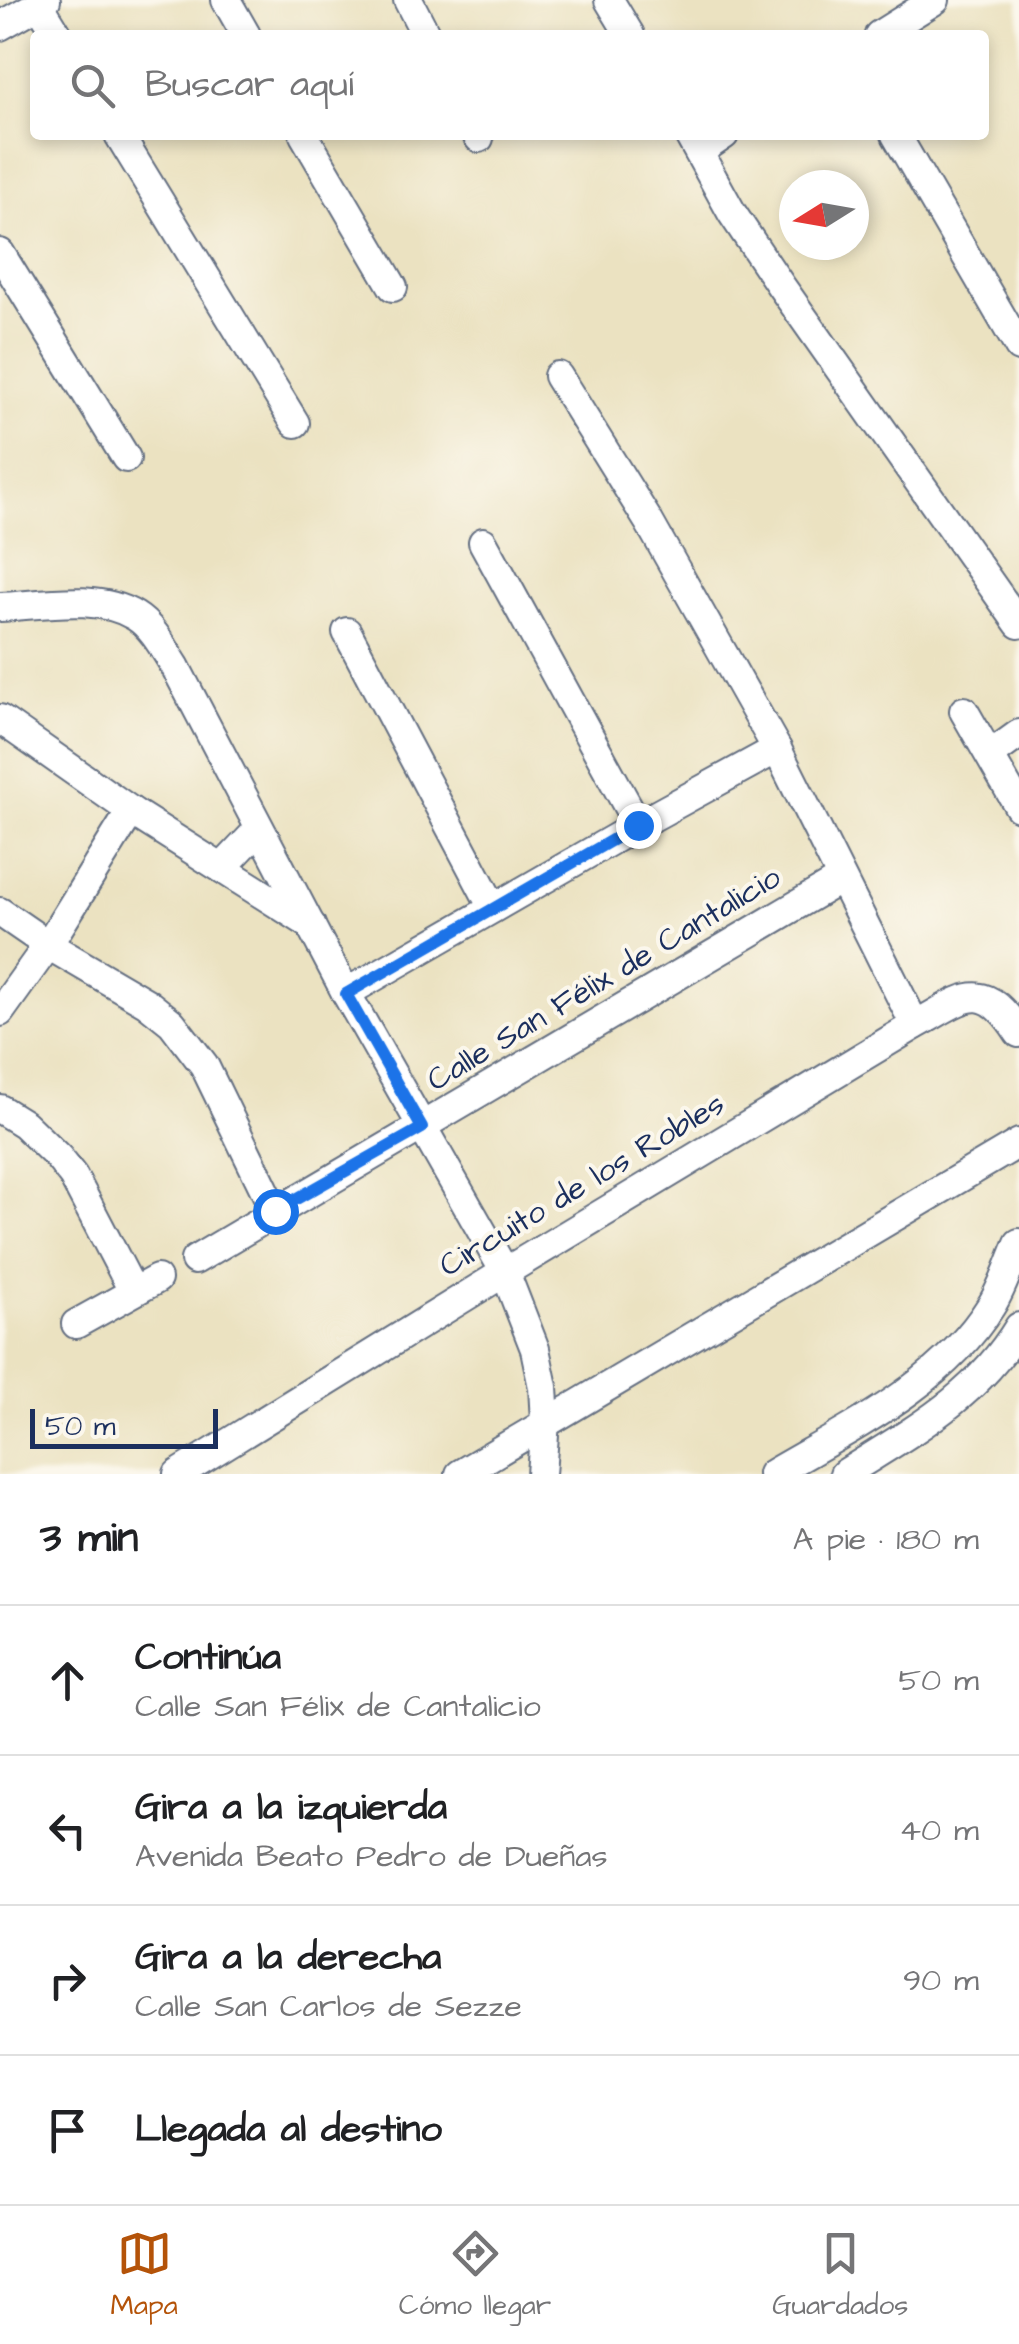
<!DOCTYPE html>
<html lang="es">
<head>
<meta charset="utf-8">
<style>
	:root { --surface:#fff; --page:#f2f2f2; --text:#202124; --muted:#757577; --line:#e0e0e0; --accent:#b45309 }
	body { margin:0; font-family:"Architects Daughter",sans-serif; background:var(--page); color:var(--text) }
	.compass { position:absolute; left:779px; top:170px; width:90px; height:90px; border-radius:50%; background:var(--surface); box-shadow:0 5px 15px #0003; rotate:259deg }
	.scale { position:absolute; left:30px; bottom:25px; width:188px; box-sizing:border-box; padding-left:10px; border:5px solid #1b2f5e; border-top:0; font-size:28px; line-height:35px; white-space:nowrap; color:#1b2f5e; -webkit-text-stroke:8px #fbf7ec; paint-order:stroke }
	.stop { position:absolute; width:30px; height:30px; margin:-22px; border:8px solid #1a73e8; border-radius:50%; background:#fff }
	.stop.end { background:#1a73e8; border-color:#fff; box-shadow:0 2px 10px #0008 }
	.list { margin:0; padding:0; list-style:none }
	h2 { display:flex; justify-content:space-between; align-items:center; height:130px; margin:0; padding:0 40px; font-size:42px }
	h2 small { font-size:32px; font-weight:400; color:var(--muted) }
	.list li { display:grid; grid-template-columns:65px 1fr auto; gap:30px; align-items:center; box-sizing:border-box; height:150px; padding:0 40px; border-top:2px solid var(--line) }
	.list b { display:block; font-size:38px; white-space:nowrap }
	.list p { margin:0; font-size:32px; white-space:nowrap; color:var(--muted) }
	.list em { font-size:32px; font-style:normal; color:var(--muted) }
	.icon { flex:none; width:55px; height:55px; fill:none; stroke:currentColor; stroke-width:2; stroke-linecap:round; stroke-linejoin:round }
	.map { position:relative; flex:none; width:1019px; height:1474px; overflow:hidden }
	.search { position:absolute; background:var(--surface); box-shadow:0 5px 15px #0003; left:30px; right:30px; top:30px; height:110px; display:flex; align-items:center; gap:25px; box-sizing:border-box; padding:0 35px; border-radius:10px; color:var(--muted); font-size:38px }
	.sheet { height:730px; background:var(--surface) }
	nav { display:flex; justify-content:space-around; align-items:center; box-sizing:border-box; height:140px; border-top:2px solid var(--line); background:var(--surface); font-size:28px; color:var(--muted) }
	nav a { display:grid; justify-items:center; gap:5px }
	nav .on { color:var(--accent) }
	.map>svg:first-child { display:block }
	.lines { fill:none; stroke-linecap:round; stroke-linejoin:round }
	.minor-casing { stroke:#646e81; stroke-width:32 }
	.minor { stroke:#fff; stroke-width:28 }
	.route { stroke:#1a73e8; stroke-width:12 }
	.labels { text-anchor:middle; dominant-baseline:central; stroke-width:8; stroke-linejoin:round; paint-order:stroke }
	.street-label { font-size:32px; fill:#1b2f5e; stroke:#fbf7ec }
</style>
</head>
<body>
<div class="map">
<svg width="1019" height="1474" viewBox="0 0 1019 1474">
	<rect width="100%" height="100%" fill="#fbf7ec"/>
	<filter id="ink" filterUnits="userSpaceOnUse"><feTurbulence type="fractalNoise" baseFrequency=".01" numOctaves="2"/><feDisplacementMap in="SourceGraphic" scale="20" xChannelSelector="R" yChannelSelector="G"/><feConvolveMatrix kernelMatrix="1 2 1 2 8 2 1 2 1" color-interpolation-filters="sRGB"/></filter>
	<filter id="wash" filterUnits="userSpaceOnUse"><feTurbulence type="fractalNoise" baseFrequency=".0048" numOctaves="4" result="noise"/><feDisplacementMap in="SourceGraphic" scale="40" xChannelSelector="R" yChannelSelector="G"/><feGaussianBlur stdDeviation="2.25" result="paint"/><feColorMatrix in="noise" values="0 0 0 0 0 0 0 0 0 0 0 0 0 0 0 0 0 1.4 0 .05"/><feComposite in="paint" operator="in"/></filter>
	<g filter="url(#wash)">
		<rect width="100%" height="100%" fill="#ebe2c1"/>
	</g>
	<g filter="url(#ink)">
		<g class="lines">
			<g class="minor-casing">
				<g id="minor">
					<polyline points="226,0 246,35"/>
					<polyline points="408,0 426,35"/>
					<polyline points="609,0 630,35"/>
					<polyline points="39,4 58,35"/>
					<polyline points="0,26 46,0"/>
					<polyline points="879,35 935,0"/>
					<polyline points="119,135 295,423"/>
					<polyline points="304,135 393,287"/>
					<polyline points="477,135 479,138"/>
					<polyline points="689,135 732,213 781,286 1019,624"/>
					<polyline points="896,135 1019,347"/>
					<polyline points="699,152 724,135"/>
					<polyline points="0,253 126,458"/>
					<polyline points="558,376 649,522 777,749 915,1025"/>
					<polyline points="483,542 638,825"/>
					<path d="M0 607C42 605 97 593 135 616 153 627 164 649 175 666L346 993 505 1272 535 1349 543 1387 545 1422 541 1474"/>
					<polyline points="347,632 493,908"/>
					<polyline points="964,711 1019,807"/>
					<polyline points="0,719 131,811 311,925"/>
					<polyline points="990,755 1019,734"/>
					<polyline points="222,868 259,829"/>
					<polyline points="0,912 48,945 147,1003 172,1023 204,1065 275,1211"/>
					<polyline points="346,993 638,825 777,749"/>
					<polyline points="0,1012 48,945 131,811"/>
					<polyline points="0,1109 24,1124 58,1157 73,1176 133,1291"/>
					<polyline points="195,1260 841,879"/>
					<polyline points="76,1324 157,1279"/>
					<path d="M178 1474 505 1272 915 1025C965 998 982 976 1019 1033"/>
					<polyline points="460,1474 1019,1143"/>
					<path d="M772 1474C850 1428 941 1386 991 1306 1003 1287 1010 1264 1019 1243"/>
					<path d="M844 1474C912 1431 976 1398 1019 1327"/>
				</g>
			</g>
			<use href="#minor" class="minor"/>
		</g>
	</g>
	<g class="lines" filter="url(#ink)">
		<polyline class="route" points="275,1211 422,1128 346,994 638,825"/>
	</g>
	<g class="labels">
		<g class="street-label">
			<text transform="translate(604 979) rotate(-31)">Calle San Félix de Cantalicio</text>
			<text transform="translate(582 1185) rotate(-31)">Circuito de los Robles</text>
		</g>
	</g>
</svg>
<svg class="compass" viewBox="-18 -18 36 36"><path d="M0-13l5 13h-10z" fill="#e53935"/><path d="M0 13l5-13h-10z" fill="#757577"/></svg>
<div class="scale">50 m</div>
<div class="stop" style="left:275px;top:1211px"></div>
<div class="stop end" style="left:638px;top:825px"></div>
<div class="search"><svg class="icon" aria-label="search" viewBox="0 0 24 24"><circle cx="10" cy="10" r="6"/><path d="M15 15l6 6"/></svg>Buscar aquí</div>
</div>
<section class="sheet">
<h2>3 min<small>A pie · 180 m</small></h2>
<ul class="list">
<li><svg class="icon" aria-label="ahead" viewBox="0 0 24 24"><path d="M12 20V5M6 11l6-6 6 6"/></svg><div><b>Continúa</b><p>Calle San Félix de Cantalicio</p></div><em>50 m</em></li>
<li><svg class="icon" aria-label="left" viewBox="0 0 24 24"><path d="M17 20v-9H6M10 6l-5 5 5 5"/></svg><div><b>Gira a la izquierda</b><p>Avenida Beato Pedro de Dueñas</p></div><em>40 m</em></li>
<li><svg class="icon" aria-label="right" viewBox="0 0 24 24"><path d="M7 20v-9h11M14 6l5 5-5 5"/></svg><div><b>Gira a la derecha</b><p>Calle San Carlos de Sezze</p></div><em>90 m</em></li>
<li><svg class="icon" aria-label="arrive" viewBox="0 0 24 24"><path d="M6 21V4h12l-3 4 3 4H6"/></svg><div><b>Llegada al destino</b></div></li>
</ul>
</section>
<nav>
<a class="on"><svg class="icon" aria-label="map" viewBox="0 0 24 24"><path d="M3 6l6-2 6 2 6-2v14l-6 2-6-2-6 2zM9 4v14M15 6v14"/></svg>Mapa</a>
<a><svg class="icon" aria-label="directions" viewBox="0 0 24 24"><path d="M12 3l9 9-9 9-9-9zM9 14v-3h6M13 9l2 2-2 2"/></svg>Cómo llegar</a>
<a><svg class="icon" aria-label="saved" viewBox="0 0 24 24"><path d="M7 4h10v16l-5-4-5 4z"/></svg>Guardados</a>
</nav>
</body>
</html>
